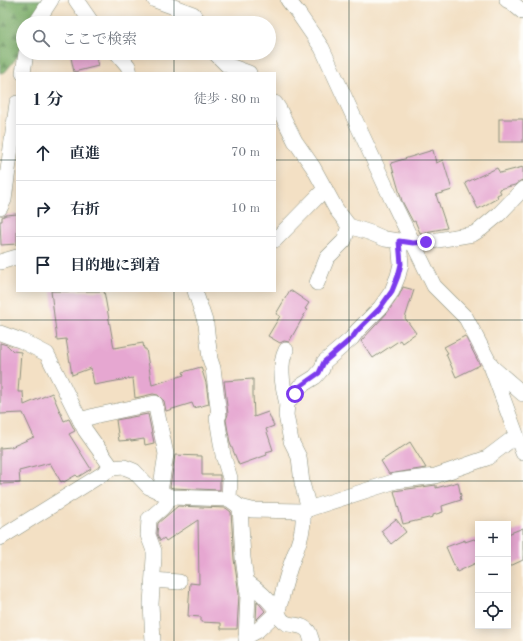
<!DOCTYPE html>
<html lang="ja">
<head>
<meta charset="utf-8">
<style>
	:root { --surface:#fff; --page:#f2f2f3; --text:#1f2937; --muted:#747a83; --line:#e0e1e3 }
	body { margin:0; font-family:"Old Standard TT","Noto Serif JP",serif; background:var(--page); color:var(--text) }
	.controls { position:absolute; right:12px; bottom:12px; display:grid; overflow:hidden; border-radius:0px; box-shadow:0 2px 10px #0003 }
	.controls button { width:36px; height:36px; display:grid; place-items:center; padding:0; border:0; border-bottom:1px solid var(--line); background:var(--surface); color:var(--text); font:20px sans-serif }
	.stop { position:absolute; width:12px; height:12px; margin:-9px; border:3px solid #7c3aed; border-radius:50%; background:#fff }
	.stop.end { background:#7c3aed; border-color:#fff; box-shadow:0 1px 4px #0008 }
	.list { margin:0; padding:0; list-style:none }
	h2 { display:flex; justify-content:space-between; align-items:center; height:52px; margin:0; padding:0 16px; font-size:17px }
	h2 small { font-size:13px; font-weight:400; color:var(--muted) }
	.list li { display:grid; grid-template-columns:26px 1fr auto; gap:12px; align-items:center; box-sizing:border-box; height:56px; padding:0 16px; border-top:1px solid var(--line) }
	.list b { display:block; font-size:15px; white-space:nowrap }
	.list em { font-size:13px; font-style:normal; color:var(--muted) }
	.icon { flex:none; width:22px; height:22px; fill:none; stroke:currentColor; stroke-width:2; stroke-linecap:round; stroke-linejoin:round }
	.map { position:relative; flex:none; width:523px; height:641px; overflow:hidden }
	.search { position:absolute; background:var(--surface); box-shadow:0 2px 10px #0003; left:16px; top:16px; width:260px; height:44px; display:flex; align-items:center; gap:10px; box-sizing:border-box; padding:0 14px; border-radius:22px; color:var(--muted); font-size:15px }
	.panel { position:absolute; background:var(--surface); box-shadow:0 2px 10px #0003; left:16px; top:72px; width:260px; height:220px; border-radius:0px }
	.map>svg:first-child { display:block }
	.forest { fill:url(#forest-firs); stroke:#4c744e }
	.building { fill:#e6a7d1 }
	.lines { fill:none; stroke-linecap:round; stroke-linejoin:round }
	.minor-casing { stroke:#898e7c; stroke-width:16 }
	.minor { stroke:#fff; stroke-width:15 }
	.route { stroke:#7c3aed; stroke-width:5 }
	.grid { fill:none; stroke:#1f3d34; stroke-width:1; stroke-opacity:0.55 }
</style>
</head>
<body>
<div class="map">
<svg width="523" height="641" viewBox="0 0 523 641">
	<defs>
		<pattern id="forest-firs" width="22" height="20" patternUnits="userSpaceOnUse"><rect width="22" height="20" fill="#7aac67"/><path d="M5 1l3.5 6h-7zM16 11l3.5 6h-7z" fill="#638d56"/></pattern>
	</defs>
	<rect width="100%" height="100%" fill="#fdfcf7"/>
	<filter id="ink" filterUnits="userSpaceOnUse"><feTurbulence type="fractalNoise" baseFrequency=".025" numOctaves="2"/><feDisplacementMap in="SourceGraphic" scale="8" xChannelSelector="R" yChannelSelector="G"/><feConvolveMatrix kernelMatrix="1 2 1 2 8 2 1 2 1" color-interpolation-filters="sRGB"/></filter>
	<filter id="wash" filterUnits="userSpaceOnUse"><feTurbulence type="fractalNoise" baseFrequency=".012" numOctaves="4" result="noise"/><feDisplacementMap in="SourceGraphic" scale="16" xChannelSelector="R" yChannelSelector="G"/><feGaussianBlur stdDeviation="0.9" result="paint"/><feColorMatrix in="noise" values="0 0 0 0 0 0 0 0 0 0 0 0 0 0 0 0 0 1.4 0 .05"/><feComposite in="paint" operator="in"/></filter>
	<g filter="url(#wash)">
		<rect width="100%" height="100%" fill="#f3e0c4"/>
		<polygon class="forest" points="0,0 47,0 44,23 23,23 23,50 5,72 0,73"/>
		<g id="blocks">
			<g class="building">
				<polygon points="70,53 95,53 98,66 74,72"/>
				<rect x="499" y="119" width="24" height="23"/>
				<polygon points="433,150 436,163 443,160 452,190 436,195 447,228 420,233 415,221 413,222 402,201 391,163"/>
				<polygon points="523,167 523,180 520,181 515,185 499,189 501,193 497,195 498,198 478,209 465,183 497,168 500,173"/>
				<polygon points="17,214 17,244 1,245 0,221 2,221 2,217 6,215"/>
				<polygon points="403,287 414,290 405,318 416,333 402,343 400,340 373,358 361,341 387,313 399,296"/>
				<polygon points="290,290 309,303 305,309 307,310 289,342 284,341 280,343 268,336 280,316 276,314"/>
				<polygon points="51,291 104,291 114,348 143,343 144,349 146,349 152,385 184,375 183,372 201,367 206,383 209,404 194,408 192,403 166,411 164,401 158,395 153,394 135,398 133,378 94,385 91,368 72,375 66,339 57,340"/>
				<polygon points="465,336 480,365 456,377 446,354 448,353 444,347"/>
				<polygon points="0,343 7,345 13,351 21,352 18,392 23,392 24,405 52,393 64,421 69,419 75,431 69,434 91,469 78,477 76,475 64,482 63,481 61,482 50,463 19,471 20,483 0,484 0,448 11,447 34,437 23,413 0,414"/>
				<polygon points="253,379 253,394 254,417 268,412 274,426 266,429 273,450 266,452 267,455 239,465 230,443 226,420 228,414 224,381"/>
				<polygon points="148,414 154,443 145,445 144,439 131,441 131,440 119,441 116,420"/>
				<polygon points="410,442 426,468 389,474 381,461"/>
				<polygon points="175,455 202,456 202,475 220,475 220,490 173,488 170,487"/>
				<polygon points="458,482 461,496 460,497 461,500 442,506 443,512 433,515 433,517 403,524 394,491 436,485 436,488"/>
				<polygon points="178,506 226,508 231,512 234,559 239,594 237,629 221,629 221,623 201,622 201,617 188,616 190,583 199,584 198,520 166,541 164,538 160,541 157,534 158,523"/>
				<polygon points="396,519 406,532 391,544 381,531"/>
				<polygon points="523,528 523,560 508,567 508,534"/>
				<polygon points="474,539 475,540 478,540 478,562 457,572 446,547 465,540 465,542"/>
				<polygon points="257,601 265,611 256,620"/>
			</g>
		</g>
	</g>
	<g filter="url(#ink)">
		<use href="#blocks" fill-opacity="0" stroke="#898e7c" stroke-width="1"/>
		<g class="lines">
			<g class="minor-casing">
				<g id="minor">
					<polyline points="76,0 92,23"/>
					<polyline points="155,0 193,14 200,23"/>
					<polyline points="288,0 298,13 322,48 392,200 434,286 466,318 491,366 523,453"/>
					<polyline points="507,0 511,2 523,12"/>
					<polyline points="36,23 51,0"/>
					<polyline points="117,53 128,66 130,73"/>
					<polyline points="215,53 227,65 249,73"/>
					<polyline points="23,73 26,53"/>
					<polyline points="275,103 279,109 295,141 313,167 336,209 349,226 371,233 385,239 413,243 426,242 473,234 481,229 499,214 523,189"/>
					<polyline points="0,208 4,200 17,103"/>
					<polyline points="275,240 325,189"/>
					<polyline points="0,262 17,257"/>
					<polyline points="317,283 327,258 344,241 349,226"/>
					<polyline points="195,291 206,324 210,359 213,368 219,415 217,418 223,455 230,478 229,499"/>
					<polyline points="0,333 22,341 47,354 85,430 112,468"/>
					<path d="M286 350C278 365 283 388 287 404"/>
					<polyline points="493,368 523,394"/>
					<polyline points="80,420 98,415 155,403 166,454 160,492"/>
					<polyline points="240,507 243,558 248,594 246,641"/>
					<polyline points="309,509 302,483 299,457 291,441 286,415 287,404 299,387 315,377 322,369 324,362 352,338 357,331 380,308 392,291 398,276 401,264 399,241"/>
					<path d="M302 511C307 528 294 554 289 570 286 580 283 590 281 600 280 604 277 611 279 615 285 630 299 621 307 630 310 632 310 637 312 641"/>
					<polyline points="0,538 112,468 124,467 134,471 149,487 171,497 229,499 240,507 252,510 302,511 396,481 435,476 487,458 516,436"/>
					<polyline points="153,580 179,582"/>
					<path d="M247 582C259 590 269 600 278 612"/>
					<polyline points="246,637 257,631 273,616 278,614"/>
					<polyline points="153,641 151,604 154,558 154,551 148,535 149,519 162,508 171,497"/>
				</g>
			</g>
			<use href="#minor" class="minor"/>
		</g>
	</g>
	<g class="lines" filter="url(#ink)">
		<polyline class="route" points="295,394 299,387 319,373 324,362 352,338 357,331 380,308 392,291 398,276 401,264 399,241 413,243 426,242"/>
	</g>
	<path class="grid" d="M174 0V23M349 0V641M174 53V73M0 160H17M275 160H523M174 291V641M0 320H523M0 481H523"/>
</svg>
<div class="controls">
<button>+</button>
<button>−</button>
<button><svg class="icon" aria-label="locate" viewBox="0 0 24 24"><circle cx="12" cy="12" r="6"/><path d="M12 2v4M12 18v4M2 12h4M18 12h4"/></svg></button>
</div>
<div class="stop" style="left:295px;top:394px"></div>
<div class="stop end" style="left:426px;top:242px"></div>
<div class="search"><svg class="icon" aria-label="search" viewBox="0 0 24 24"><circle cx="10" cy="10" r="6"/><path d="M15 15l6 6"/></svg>ここで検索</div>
<section class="panel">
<h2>1 分<small>徒歩 · 80 m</small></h2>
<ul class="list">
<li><svg class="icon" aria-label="ahead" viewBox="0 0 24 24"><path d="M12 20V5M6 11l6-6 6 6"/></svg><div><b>直進</b></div><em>70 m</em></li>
<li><svg class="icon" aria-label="right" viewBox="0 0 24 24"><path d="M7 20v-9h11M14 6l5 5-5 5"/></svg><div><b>右折</b></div><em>10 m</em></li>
<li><svg class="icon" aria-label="arrive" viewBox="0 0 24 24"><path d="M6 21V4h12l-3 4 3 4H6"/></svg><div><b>目的地に到着</b></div></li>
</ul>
</section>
</div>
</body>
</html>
